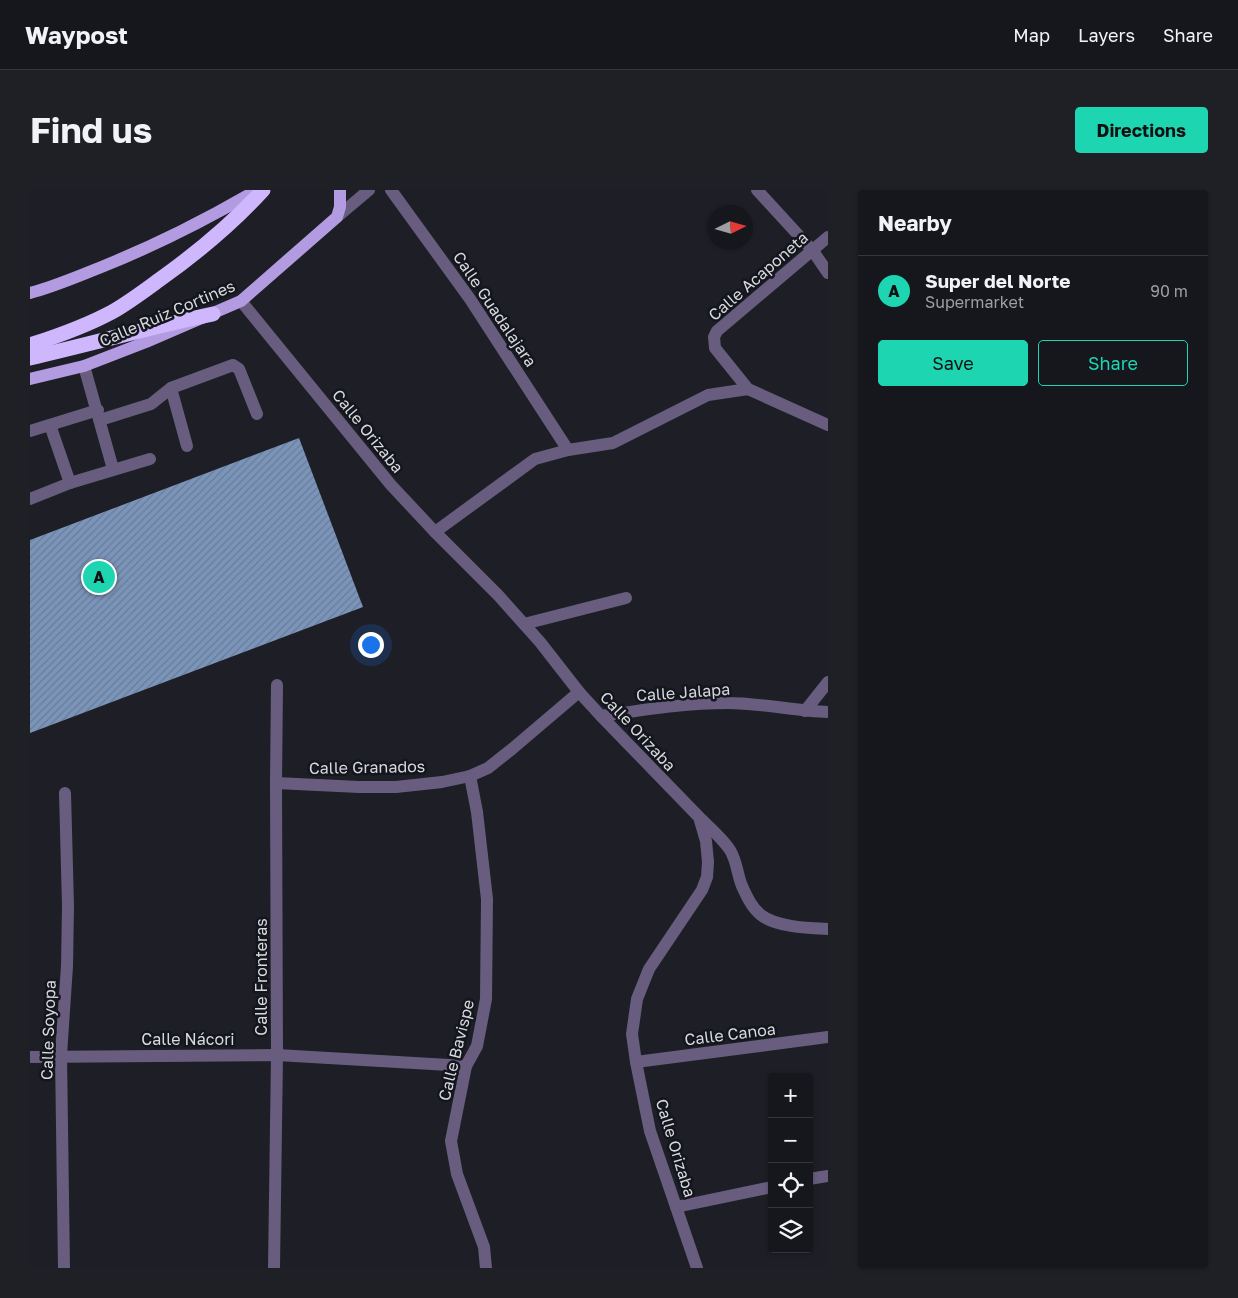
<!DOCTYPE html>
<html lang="en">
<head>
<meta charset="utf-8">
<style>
	:root { --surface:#16171c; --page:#1f2025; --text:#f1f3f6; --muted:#9e9fa3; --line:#35363b; --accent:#1dd5b1 }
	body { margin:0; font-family:"Golos Text",sans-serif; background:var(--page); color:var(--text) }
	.controls { position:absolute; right:15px; bottom:15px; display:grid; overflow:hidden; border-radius:5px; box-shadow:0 1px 4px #0004 }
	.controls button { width:45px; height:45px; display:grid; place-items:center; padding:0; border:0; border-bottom:1px solid var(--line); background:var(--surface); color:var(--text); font:25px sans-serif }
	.compass { position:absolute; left:678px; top:15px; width:45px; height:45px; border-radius:50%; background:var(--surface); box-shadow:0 1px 4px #0004; rotate:85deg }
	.you { position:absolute; left:340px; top:454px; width:18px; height:18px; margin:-12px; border:4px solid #fff; border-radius:50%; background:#1a73e8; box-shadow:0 0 0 8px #1a73e833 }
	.badge { display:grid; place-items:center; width:32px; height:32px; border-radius:50%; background:var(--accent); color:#111; font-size:16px; font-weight:700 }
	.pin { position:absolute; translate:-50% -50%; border:2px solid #fff; box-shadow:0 1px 5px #0006 }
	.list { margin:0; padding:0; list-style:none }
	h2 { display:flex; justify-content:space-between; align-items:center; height:65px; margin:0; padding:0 20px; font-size:21px }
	h2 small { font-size:16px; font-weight:400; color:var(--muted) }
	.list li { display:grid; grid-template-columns:32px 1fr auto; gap:15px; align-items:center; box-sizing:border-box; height:70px; padding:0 20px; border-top:1px solid var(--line) }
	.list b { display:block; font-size:19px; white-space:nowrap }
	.list p { margin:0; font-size:16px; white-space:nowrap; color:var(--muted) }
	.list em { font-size:16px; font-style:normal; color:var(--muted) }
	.actions { display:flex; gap:10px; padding:15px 20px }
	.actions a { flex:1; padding:11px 0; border:1px solid var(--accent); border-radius:5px; text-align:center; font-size:18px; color:var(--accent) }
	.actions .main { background:var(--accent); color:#111 }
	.icon { flex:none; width:28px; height:28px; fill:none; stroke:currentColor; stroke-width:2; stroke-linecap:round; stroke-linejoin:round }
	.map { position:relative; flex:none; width:798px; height:1078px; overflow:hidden; border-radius:5px }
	header { display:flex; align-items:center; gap:30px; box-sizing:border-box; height:70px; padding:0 25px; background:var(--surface); border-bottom:1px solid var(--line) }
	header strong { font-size:24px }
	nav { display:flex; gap:28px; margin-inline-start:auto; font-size:18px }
	.intro { display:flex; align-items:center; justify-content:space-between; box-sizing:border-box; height:120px; padding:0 30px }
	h1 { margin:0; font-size:35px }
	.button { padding:12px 22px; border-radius:5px; background:var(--accent); color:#111; font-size:18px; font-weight:700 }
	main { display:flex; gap:30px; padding:0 30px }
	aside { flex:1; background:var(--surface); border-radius:5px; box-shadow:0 1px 4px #0004 }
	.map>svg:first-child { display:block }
	.building { fill:url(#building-hatch) }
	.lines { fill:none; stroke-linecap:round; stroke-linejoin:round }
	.minor { stroke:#685d7f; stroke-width:12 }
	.major { stroke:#b39be2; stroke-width:12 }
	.highway { stroke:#ceb7fc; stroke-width:15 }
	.labels { text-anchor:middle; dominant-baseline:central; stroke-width:5; stroke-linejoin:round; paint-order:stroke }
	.street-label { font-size:16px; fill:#d8d9de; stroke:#14161d }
</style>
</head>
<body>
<header>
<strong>Waypost</strong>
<nav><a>Map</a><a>Layers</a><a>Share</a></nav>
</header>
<div class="intro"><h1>Find us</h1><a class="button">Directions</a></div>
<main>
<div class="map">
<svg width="798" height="1078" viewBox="0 0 798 1078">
	<defs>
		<pattern id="building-hatch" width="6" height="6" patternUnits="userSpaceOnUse" patternTransform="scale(1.25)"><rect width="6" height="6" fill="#7b95ba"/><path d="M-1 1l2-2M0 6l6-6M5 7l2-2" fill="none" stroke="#6a7c96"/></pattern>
	</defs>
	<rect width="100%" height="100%" fill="#1e1f26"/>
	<polygon class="building" points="269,248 333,417 0,543 0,350"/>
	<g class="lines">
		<g class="minor">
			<polyline points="361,0 440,109 538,260"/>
			<polyline points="727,0 783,61 798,83"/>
			<polyline points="307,27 339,0"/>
			<polyline points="211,111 361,295 405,342 468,405 510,452 549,502 571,526 669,627 676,651 678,672 677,687 672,700 619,779 607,809 602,844 606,872 620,941 667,1078"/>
			<polyline points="54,176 83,279"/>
			<polyline points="141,198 157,256"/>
			<polyline points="718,199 685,158 684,147 687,141 798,47"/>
			<polyline points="70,230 121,214 141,198 203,175 209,179 227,224"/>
			<polyline points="20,235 40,293"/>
			<polyline points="0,241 68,220"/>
			<polyline points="0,309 40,293 120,269"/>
			<polyline points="405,342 505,269 538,260 583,253 678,205 718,199 798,235"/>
			<polyline points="494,434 596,408"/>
			<polyline points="775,521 798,492"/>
			<path d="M571 526C613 520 655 513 698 513 731 513 765 521 798 522"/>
			<polyline points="440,586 447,622 457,709 456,809 447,856 436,876 421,951 427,984 454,1057 456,1078"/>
			<polyline points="246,593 329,597 366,597 412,592 440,586 458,578 482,559 549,502"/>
			<path d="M671 629C681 639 692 648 700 660 707 671 707 684 712 696 717 707 722 718 731 725 746 737 779 738 798 739"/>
			<polyline points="0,867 247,865 436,876"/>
			<polyline points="606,872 798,847"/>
			<polyline points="779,989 798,986"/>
			<polyline points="646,1017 742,997"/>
			<polyline points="34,1078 31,865 37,776 38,716 35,603"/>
			<polyline points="244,1078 247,865 246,593 247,495"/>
		</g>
		<g class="major">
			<path d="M0 103C23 97 46 87 69 78 124 56 176 30 227 0"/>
			<polyline points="0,189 54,176 116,152 211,111 307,27 310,17 310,0"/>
		</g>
		<g class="highway">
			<path d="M0 155C28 146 56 136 82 122 98 113 114 101 129 90 167 63 202 34 233 0"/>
			<path d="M0 168C61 154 121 137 183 124"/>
		</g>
	</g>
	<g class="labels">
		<g class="street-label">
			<text transform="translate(728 86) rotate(-41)">Calle Acaponeta</text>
			<text transform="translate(465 119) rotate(56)">Calle Guadalajara</text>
			<text transform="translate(137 123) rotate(-23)">Calle Ruiz Cortines</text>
			<text transform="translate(338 241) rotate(51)">Calle Orizaba</text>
			<text transform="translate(653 502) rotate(-4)">Calle Jalapa</text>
			<text transform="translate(608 541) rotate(47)">Calle Orizaba</text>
			<text transform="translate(337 577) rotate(-1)">Calle Granados</text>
			<text transform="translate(231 787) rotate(-90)">Calle Fronteras</text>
			<text transform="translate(18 840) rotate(-88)">Calle Soyopa</text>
			<text transform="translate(700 844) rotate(-7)">Calle Canoa</text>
			<text x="158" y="849">Calle Nácori</text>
			<text transform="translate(426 860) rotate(-76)">Calle Bavispe</text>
			<text transform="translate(646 958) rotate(73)">Calle Orizaba</text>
		</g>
	</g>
</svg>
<div class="controls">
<button>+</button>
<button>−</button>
<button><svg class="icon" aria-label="locate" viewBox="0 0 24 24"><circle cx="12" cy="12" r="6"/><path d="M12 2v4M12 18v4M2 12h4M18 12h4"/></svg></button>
<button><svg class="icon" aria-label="layers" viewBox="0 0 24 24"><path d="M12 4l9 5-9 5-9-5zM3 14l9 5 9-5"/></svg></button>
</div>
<svg class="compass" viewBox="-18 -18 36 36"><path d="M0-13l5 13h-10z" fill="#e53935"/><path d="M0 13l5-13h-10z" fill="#9e9fa3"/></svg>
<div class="you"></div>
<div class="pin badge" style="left:69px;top:387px">A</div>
</div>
<aside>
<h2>Nearby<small></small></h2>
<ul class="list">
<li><span class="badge">A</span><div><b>Super del Norte</b><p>Supermarket</p></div><em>90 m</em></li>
</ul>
<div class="actions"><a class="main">Save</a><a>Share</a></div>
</aside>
</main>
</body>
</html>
